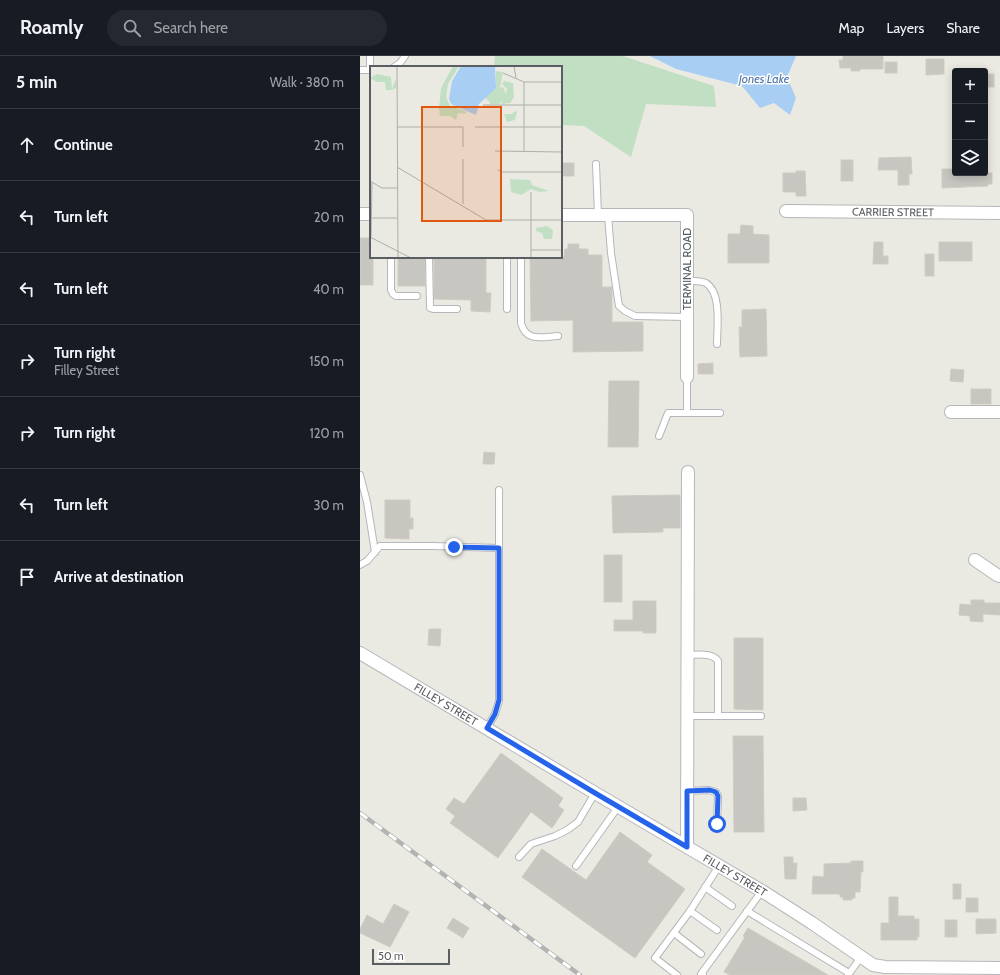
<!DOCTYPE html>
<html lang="en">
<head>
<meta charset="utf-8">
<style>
	:root { --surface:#171b24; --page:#242831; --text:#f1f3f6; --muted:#9ea1a6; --line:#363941 }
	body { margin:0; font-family:Cabin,sans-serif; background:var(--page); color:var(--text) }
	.controls { position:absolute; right:12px; top:12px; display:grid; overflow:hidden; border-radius:4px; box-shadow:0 2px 10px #0003 }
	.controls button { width:36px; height:36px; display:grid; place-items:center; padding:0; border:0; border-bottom:1px solid var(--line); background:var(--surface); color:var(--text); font:20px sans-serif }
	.scale { position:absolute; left:12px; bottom:10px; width:78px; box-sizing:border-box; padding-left:4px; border:2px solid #5a5d61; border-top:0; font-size:11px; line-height:14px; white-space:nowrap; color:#5a5d61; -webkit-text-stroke:3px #fff; paint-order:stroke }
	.stop { position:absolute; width:12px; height:12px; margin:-9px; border:3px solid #2563eb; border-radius:50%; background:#fff }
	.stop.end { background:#2563eb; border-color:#fff; box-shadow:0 1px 4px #0008 }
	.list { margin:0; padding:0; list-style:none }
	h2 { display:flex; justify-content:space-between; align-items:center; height:52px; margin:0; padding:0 16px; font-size:17px }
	h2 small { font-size:13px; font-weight:400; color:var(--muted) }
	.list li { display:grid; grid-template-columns:26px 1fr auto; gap:12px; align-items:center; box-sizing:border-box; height:72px; padding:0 16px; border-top:1px solid var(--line) }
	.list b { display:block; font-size:15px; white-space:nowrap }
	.list p { margin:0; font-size:13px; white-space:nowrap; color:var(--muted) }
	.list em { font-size:13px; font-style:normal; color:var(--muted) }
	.icon { flex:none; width:22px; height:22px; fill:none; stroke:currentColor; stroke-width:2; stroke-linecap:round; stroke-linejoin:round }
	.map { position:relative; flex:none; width:640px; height:919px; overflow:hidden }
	header { display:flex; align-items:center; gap:24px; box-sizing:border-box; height:56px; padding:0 20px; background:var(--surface); border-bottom:1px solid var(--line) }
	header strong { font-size:19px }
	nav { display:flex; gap:22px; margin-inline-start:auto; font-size:14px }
	.search { width:280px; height:36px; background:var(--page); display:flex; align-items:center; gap:10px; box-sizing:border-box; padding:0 14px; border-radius:22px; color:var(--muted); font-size:15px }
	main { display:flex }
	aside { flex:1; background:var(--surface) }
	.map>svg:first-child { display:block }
	.green { fill:#c1e0c3 }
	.water { fill:#a9cef3 }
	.building { fill:#c8c6c0; stroke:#cfcbc1 }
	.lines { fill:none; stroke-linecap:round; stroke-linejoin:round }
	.service-casing { stroke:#b4b7bb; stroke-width:8 }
	.minor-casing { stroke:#b4b7bb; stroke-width:14 }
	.service { stroke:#fff; stroke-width:6 }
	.minor { stroke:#fff; stroke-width:12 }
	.rail-casing { stroke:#b2b3b3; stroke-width:4.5 }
	.rail { stroke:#fff; stroke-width:3; stroke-dasharray:9; stroke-linecap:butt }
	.route { stroke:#2563eb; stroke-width:5 }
	.labels { text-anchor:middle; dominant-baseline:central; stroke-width:3; stroke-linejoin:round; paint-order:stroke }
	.street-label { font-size:11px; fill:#5a5d61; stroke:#fff }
	.water-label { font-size:12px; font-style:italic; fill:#4d74aa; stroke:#fff }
	.inset-road { fill:none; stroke:#adaeaa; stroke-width:1 }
	.view { fill:#e15910; fill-opacity:0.15; stroke:#e15910; stroke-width:2 }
	.inset-edge { fill:none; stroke:#5a5d61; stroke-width:2 }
</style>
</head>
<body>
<header>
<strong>Roamly</strong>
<div class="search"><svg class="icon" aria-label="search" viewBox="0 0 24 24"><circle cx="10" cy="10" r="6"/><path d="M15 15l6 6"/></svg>Search here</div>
<nav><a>Map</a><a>Layers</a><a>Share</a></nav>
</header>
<main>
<aside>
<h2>5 min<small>Walk · 380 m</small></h2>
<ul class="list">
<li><svg class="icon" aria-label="ahead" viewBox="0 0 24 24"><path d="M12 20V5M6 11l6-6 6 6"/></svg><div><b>Continue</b></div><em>20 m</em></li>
<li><svg class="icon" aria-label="left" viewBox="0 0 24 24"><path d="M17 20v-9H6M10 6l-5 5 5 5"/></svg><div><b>Turn left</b></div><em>20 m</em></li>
<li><svg class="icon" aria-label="left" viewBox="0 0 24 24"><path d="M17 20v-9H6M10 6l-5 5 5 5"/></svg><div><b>Turn left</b></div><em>40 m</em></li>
<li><svg class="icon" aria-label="right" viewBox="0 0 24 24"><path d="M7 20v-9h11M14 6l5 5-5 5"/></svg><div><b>Turn right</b><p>Filley Street</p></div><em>150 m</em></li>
<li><svg class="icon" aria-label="right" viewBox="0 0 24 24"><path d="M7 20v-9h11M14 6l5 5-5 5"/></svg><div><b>Turn right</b></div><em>120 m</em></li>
<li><svg class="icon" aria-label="left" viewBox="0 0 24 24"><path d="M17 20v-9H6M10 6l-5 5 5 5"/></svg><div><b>Turn left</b></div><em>30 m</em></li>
<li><svg class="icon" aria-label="arrive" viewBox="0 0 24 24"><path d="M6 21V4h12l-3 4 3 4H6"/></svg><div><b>Arrive at destination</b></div></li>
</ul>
</aside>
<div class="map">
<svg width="640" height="919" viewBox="0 0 640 919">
	<rect width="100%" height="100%" fill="#ebeae2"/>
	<polygon class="green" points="135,0 263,0 354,30 356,51 286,48 271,101 224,70 201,69 201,11 134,11"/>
	<polygon class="water" points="290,0 436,0 427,21 436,42 430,59 414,47 400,52 382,30 316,13"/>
	<g class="building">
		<polygon points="483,0 523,0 523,13 500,13 500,15 491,15 491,12 480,12 479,4 483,4"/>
		<polygon points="566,3 584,3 584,18 566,19"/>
		<rect x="525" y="6" width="12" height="11"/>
		<rect x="625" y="18" width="9" height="13"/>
		<polygon points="551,101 552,118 549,118 549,129 538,129 538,114 518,114 519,102"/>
		<rect x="481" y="104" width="12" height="21"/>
		<rect x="201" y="107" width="13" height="13"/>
		<polygon points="582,113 594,113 594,117 632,117 632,128 628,128 628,130 582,132"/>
		<polygon points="436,115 445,115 446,140 436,140 436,136 423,136 423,117 436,117"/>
		<polygon points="381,169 393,170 393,178 409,179 409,207 368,207 368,178 380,178"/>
		<polygon points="0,182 11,182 11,201 13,201 13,229 0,229"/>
		<polygon points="514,186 523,186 523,200 528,200 528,208 513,208"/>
		<rect x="579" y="186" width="33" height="19"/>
		<polygon points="208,188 219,188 219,193 228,193 228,199 242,199 242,231 252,231 252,266 283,266 283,295 213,296 213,264 171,265 170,201 204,201 205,193 208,193"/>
		<rect x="565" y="198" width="9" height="22"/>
		<rect x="38" y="201" width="27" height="29"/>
		<polygon points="74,201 126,201 126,237 131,237 130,256 111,255 111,244 74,243"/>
		<polygon points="406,253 407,300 380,301 379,271 382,271 382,254"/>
		<polygon points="353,307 353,318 338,318 338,308"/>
		<polygon points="591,313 604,314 603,326 590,325"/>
		<polygon points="249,325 279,325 278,391 248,391"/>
		<rect x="611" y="333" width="20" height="15"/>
		<polygon points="124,396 135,397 134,408 123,408"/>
		<polygon points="320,439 320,472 303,472 303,476 253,477 252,440"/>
		<polygon points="25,444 50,444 50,462 53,462 53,473 49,473 49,483 25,482"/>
		<rect x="244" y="499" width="18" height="47"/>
		<polygon points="611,544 624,544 624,547 640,547 640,559 623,558 623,566 610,565 610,560 599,559 600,548 611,549"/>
		<polygon points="273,545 296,545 296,577 283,577 283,575 254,575 254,564 273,564"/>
		<polygon points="69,573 81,573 80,590 68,589"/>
		<polygon points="374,582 403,582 403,654 374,653"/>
		<polygon points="373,680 403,680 404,776 374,776"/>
		<polygon points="141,697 203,742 198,750 204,754 192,772 171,756 138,802 90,767 95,760 86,753 94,742 104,748"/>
		<polygon points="433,742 446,742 447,754 433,755"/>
		<polygon points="260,776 292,799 287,806 325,833 275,902 162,821 182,793 226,824"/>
		<polygon points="424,801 433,801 433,807 437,807 436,823 425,823"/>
		<polygon points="491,805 503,805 503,816 501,816 500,836 495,836 495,842 492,842 492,844 483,844 483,841 480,841 480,838 452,838 453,820 464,821 464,808 491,807"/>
		<rect x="593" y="828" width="8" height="15"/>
		<polygon points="529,841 538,841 538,860 554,860 554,863 559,863 559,881 557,881 557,884 521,884 521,867 529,867"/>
		<rect x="606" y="842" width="12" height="14"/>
		<polygon points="34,848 49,856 30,891 0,877 0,873 7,859 23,868"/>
		<polygon points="93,862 109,872 103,882 87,872"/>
		<polygon points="616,863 636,863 636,877 616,878"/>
		<rect x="585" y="864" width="12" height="17"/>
		<polygon points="388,872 468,919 370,919 364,916 385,881 383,880"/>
	</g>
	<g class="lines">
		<g class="service-casing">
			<g id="service">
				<polyline points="10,0 10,14"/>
				<polyline points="34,11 40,7 45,0"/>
				<polyline points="0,14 11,14"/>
				<polyline points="236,108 238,159"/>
				<polyline points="248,159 251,197 259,250 265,255 275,260 327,261"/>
				<polyline points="31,201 31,234 33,238 36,240 57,240"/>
				<polyline points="69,201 70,252 73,253 97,253"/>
				<polyline points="147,201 147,253"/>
				<path d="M161 201V267C166 286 181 281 198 280"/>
				<path d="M327 225C333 225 341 224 346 227 362 237 357 272 357 288"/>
				<polyline points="327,321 327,357"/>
				<polyline points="299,380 308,357 360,357"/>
				<polyline points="0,419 7,446 15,496"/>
				<polyline points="0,509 7,505 20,490 73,490 139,492"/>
				<path d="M327 599C337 599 352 596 358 605V660"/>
				<polyline points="327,660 401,660"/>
				<polyline points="127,672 135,658 139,645 139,434"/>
				<polyline points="327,735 349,734 356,736 358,740 357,768"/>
				<polyline points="159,801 171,788 195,780 207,774 218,766 235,737"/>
				<polyline points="216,810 258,751"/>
				<polyline points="345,831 372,850"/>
				<polyline points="330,855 357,874"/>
				<polyline points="387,855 489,917 489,919"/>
				<polyline points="314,877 341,898"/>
				<polyline points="317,919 295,902 330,855 359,810"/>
				<polyline points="343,919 341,918 402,835"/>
				<polyline points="488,919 501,901"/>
			</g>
		</g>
		<g class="minor-casing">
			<g id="minor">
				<path id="s1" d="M426 155 640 157"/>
				<polyline points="0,158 11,158"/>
				<polyline points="201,159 327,159 327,321"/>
				<polyline points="591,356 640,356"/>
				<polyline points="615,504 637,519 640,520"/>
				<path id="s2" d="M0 597 235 737 402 835 452 867 513 909 525 911 640 912"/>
				<polyline points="327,791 328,416"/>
			</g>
		</g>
		<use href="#service" class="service"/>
		<use href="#minor" class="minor"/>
		<g class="rail-casing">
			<polyline id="rail" points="0,757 220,919"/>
		</g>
		<use href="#rail" class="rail"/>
	</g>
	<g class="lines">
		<polyline class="route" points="94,491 139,492 139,644 135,658 127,672 235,737 327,791 327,735 350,734 356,736 358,740 357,768"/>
	</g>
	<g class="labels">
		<g class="street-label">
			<text stroke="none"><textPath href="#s1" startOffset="107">CARRIER STREET</textPath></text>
			<text transform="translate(327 213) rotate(-90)">TERMINAL ROAD</text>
			<text stroke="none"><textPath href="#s2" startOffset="100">FILLEY STREET</textPath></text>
			<text stroke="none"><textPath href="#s2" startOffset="436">FILLEY STREET</textPath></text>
		</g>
		<g class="water-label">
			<text x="404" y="22">Jones Lake</text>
		</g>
	</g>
	<g transform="translate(10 10)">
		<rect width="192" height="192" fill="#ebeae2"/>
		<path d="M83 0H89L78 18 76 31 80 40 96 45V48L88 47 86 54 80 50H70L69 43 71 22ZM126 5 133 6 130 22 133 21 136 28 137 23 132 18 134 15 143 17 144 31 140 37 131 38 133 34 129 38H121L114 30 126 22ZM7 8 21 11 22 23 26 12V22L21 24H16L15 16H7L0 12ZM145 45 147 46 145 54 137 56 134 48H142ZM140 113 160 114 162 119 179 125 169 126 161 123 151 129 141 126ZM177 160 183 164 182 173H174L172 167 166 165V162Z" fill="#c1e0c3"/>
		<path d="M91 0H125L126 22 109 38 106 49 81 38 79 33 82 15Z" fill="#a9cef3"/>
		<path class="inset-road" d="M27 0 28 192M144 0 146 12M133 7 154 16H192M154 16V85M113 39H192M27 61H93V81M105 61H192M125 85 192 86M27 101 116 154H192M128 104 133 106H192M0 115 12 122H27M93 138V93M2 152H27M0 171 41 192M1 171 2 117M161 184H192M161 192V126"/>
		<path class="view" d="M52 41H131V155H52Z"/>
		<rect width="192" height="192" class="inset-edge"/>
	</g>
</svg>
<div class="controls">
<button>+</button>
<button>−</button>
<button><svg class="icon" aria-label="layers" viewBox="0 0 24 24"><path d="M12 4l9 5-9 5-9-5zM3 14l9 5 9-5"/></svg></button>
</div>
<div class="scale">50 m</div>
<div class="stop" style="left:357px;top:768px"></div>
<div class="stop end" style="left:94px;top:491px"></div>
</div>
</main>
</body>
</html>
